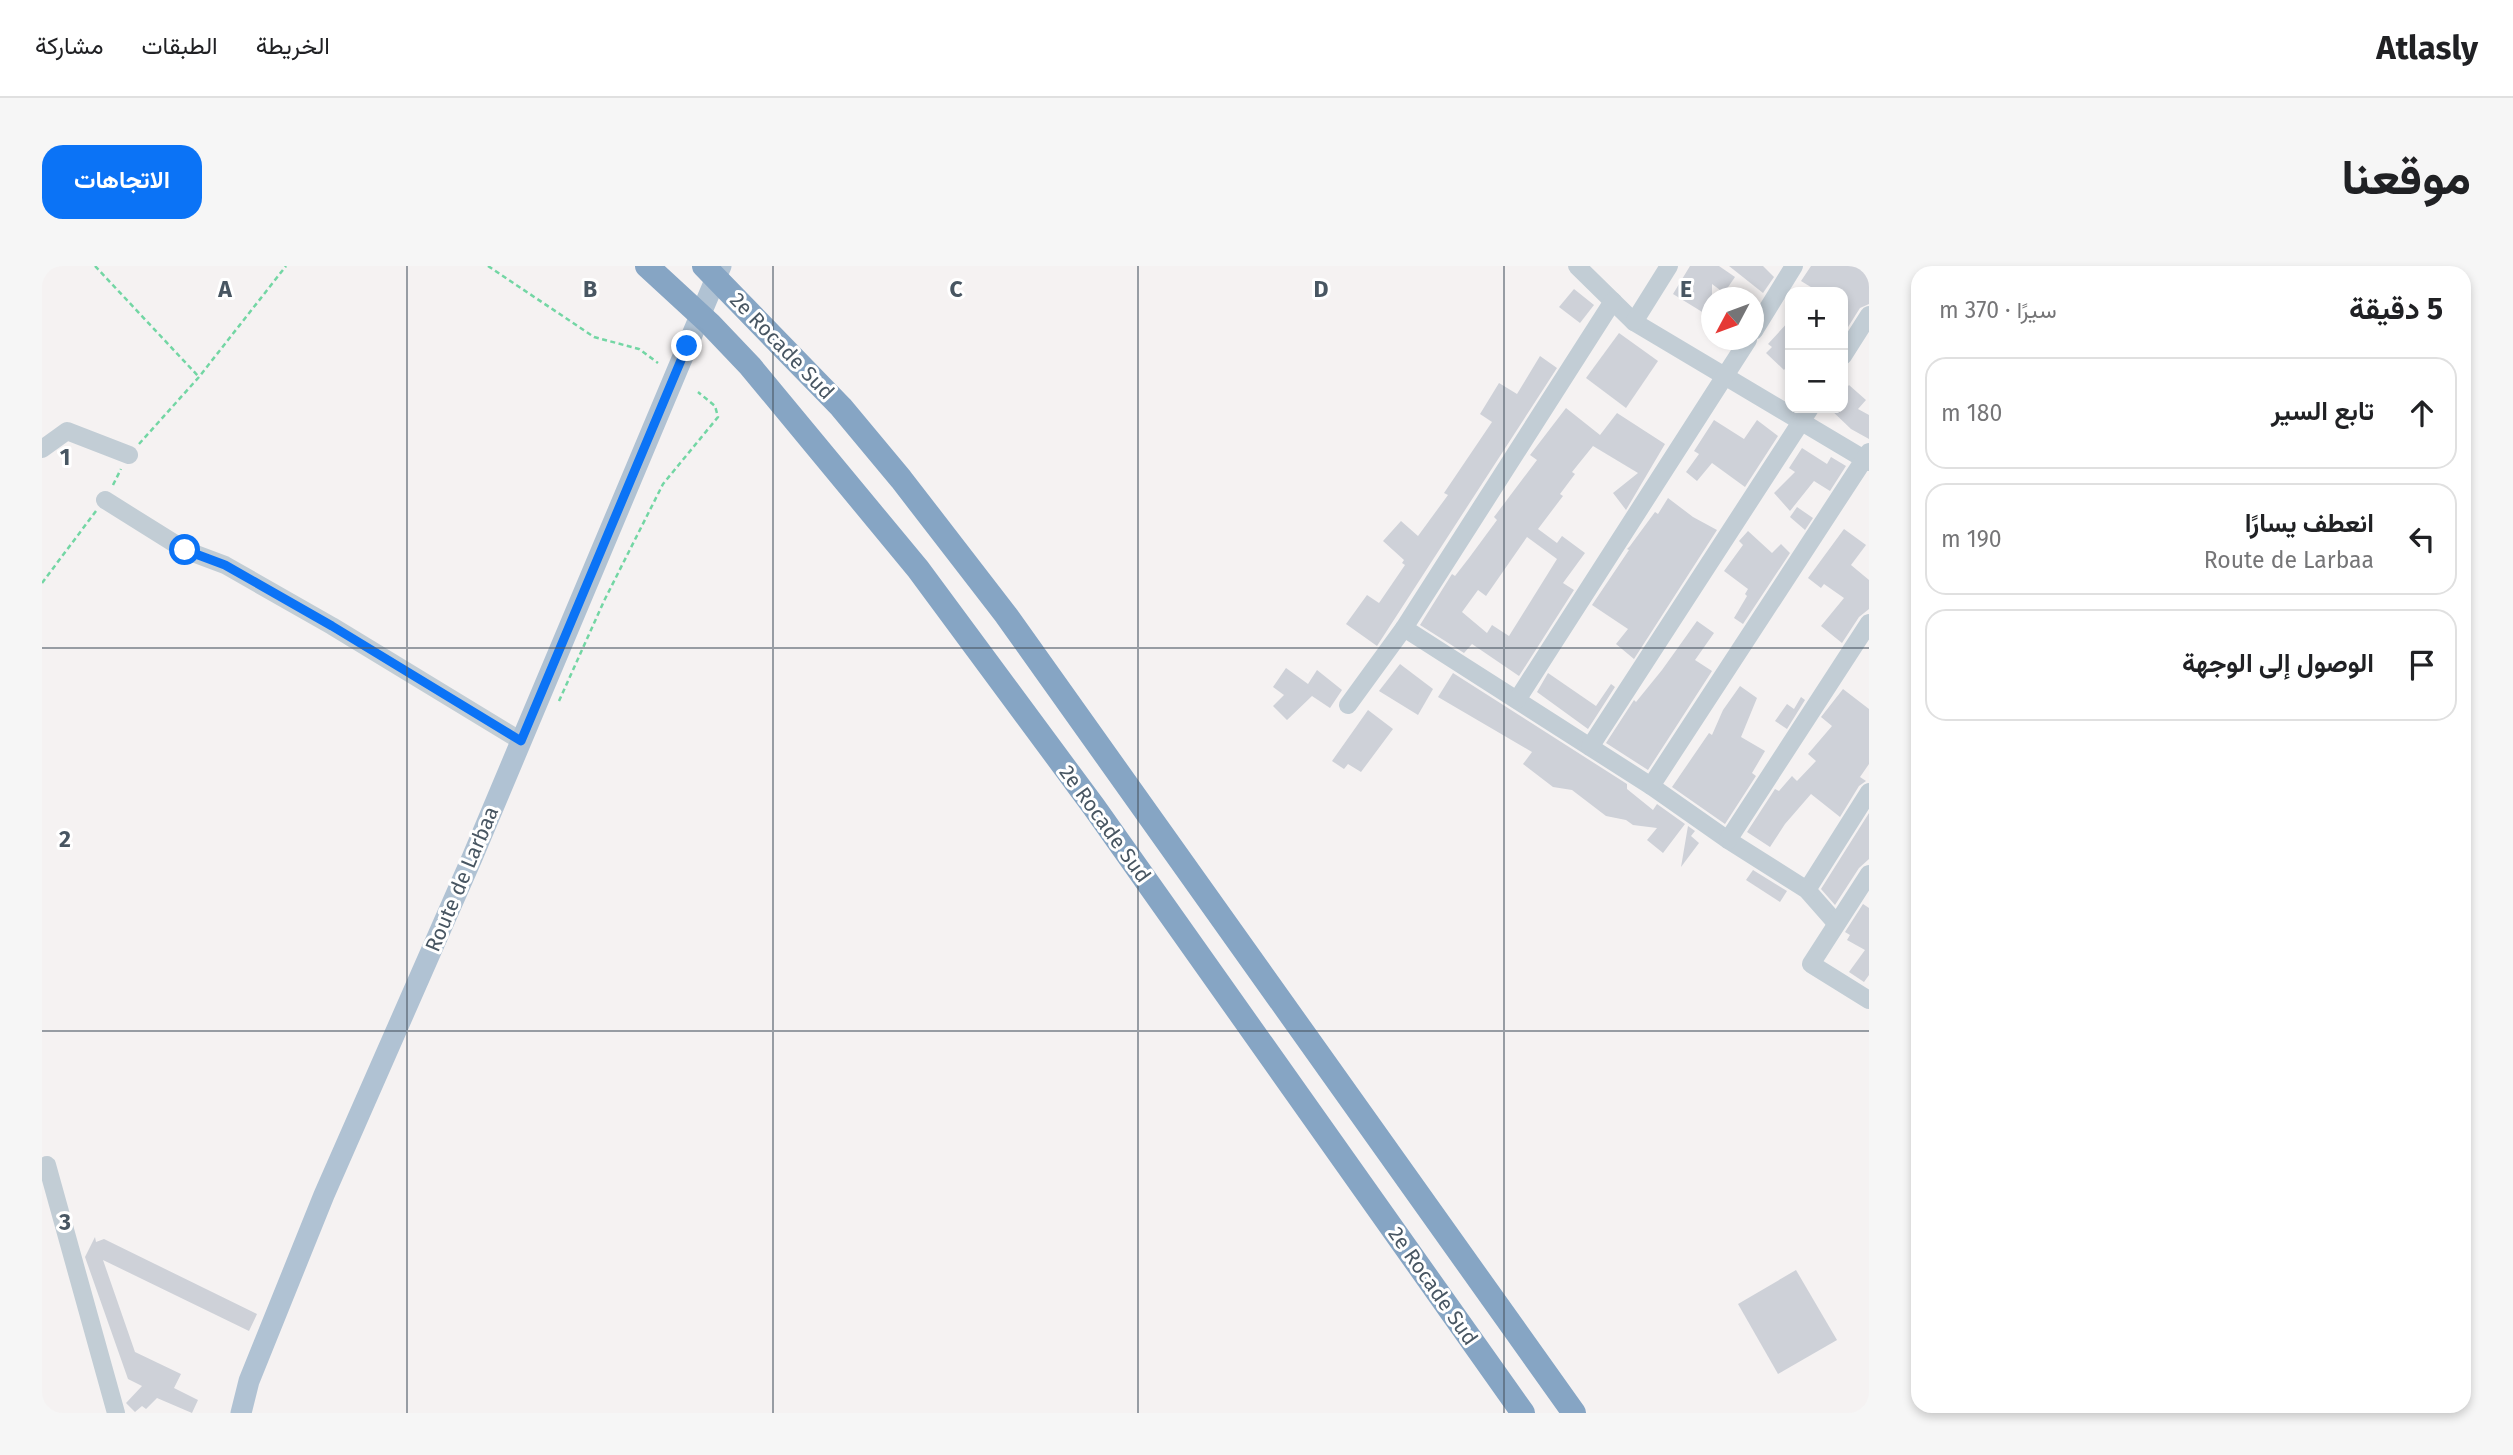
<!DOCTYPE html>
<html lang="ar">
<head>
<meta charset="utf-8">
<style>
	:root { --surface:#fff; --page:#f6f6f6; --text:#202124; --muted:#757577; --line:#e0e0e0; --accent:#0b73f6 }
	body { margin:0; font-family:"Fira Sans",Vazirmatn,sans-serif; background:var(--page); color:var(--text); direction:rtl }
	.controls { position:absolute; right:21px; top:21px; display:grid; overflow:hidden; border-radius:14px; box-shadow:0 4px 10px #0003 }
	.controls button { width:63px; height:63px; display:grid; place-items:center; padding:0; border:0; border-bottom:2px solid var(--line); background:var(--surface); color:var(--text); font:35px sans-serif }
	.compass { position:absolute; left:1659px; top:21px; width:63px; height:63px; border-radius:50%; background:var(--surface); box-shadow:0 4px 10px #0003; rotate:229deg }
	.stop { position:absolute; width:21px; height:21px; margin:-16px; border:5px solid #0b73f6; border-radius:50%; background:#fff }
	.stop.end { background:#0b73f6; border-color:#fff; box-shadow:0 2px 7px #0008 }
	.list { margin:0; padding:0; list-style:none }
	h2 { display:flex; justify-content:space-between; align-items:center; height:91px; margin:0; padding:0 28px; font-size:30px }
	h2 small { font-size:23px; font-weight:400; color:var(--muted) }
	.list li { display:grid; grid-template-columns:46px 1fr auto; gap:21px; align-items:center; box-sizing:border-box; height:112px; margin:0 14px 14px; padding:0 14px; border:2px solid var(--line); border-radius:21px }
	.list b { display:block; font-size:26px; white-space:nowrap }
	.list p { margin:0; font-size:23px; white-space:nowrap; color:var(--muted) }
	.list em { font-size:23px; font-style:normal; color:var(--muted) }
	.icon { flex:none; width:38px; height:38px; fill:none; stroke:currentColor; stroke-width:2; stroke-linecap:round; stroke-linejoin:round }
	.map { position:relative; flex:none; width:1827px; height:1147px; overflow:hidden; direction:ltr; border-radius:21px }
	header { display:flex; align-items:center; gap:42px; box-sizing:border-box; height:98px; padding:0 35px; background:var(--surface); border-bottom:2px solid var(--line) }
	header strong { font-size:33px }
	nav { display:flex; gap:38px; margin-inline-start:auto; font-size:24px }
	.intro { display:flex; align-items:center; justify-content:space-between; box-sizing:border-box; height:168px; padding:0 42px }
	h1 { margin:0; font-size:49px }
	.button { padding:18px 32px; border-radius:21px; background:var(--accent); color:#fff; font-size:24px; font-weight:700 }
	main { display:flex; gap:42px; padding:0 42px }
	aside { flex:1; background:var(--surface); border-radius:21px; box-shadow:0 4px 10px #0003 }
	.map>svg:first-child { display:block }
	.building { fill:#ced1d8; fill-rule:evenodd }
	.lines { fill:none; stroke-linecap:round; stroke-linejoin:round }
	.path { stroke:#73d6a4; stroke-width:2.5; stroke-dasharray:5 3.5; stroke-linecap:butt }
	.minor { stroke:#c2cdd5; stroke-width:18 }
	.major { stroke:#b0c2d3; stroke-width:21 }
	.highway { stroke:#86a5c4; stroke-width:24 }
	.route { stroke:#0b73f6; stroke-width:9 }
	.grid { fill:none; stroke:#485662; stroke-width:2; stroke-opacity:0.55 }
	.labels { text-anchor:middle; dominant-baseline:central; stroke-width:6; stroke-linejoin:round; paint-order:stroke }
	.street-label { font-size:21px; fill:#485662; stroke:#fff }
	.grid-label { font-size:23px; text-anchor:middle; font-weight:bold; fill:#485662; stroke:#fff; stroke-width:6; stroke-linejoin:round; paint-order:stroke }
</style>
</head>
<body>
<header>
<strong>Atlasly</strong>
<nav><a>الخريطة</a><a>الطبقات</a><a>مشاركة</a></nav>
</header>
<div class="intro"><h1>موقعنا</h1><a class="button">الاتجاهات</a></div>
<main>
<aside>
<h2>5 دقيقة<small>سيرًا · 370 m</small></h2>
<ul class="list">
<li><svg class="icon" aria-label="ahead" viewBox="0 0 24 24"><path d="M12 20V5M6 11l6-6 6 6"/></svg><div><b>تابع السير</b></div><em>180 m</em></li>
<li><svg class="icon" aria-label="left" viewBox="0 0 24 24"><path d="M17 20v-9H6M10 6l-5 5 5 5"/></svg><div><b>انعطف يسارًا</b><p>Route de Larbaa</p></div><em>190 m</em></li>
<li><svg class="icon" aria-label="arrive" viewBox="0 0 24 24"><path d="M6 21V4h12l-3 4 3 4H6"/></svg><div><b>الوصول إلى الوجهة</b></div></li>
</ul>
</aside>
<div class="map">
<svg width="1827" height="1147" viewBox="0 0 1827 1147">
	<rect width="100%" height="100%" fill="#f5f2f2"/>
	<g class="building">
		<polygon points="1648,0 1677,0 1693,11 1682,27 1670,18 1670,52 1631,28"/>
		<polygon points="1687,0 1721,0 1732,11 1721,27"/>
		<polygon points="1769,0 1827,0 1827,38 1818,42 1801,69 1801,26 1777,26 1759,15"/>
		<polygon points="1532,23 1552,39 1538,57 1517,41"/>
		<polygon points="1748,54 1748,97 1742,104 1724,87 1730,81 1726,78"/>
		<polygon points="1577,67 1616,95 1584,142 1544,112"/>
		<polygon points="1498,90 1515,102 1335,380 1304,358 1325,329 1337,337 1363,299 1360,297 1362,294 1341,275 1359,255 1376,270 1406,229 1402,227 1450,156 1438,148 1457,117 1475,128"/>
		<polygon points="1807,119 1824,134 1816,143 1827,149 1827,173 1809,163 1787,142 1801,142 1801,126"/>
		<path d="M1524 142 1558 169 1575 147 1623 178 1584 244 1571 227 1596 207 1551 180 1530 206 1533 208 1518 228 1521 230 1496 263 1515 277 1520 270 1543 287 1521 317 1532 324 1477 410 1430 378 1422 387 1378 359 1410 308 1413 310 1427 292 1455 254 1452 251 1495 194 1488 189ZM1485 271 1515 293 1467 370 1450 359 1445 367 1420 346 1436 324 1444 330Z"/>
		<polygon points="1672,154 1702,173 1715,154 1736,170 1703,221 1670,197 1655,215 1644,206 1657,188 1652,185"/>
		<polygon points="1760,182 1785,198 1789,191 1804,200 1788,225 1772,215 1748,245 1732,227 1753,206 1747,202"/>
		<polygon points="1626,232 1651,251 1675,264 1592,393 1574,378 1586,363 1550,339 1587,284 1585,283 1588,280 1613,246 1616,248"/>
		<polygon points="1755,241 1771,252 1763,264 1748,251"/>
		<polygon points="1802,263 1824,279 1809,299 1827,314 1827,343 1817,351 1800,377 1779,360 1802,332 1782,318 1779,322 1766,312"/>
		<polygon points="1706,265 1730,287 1739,278 1748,287 1701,358 1692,352 1705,330 1703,328 1706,323 1682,305 1701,279 1697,275"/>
		<polygon points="1655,355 1672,367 1653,394 1670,405 1606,504 1564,477 1592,434 1594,436 1620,404"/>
		<polygon points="1358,398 1391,423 1376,449 1337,425"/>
		<polygon points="1244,402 1266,418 1275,404 1300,424 1288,442 1270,430 1245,454 1231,440 1242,429 1231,421"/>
		<polygon points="1411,407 1585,518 1585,523 1611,544 1615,538 1643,558 1621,587 1605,574 1615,562 1591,559 1584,554 1564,550 1530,524 1511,521 1481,498 1490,486 1396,431"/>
		<polygon points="1506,407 1554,440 1569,418 1573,421 1546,463 1495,426"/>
		<polygon points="1698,420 1715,432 1699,471 1723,485 1710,507 1714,510 1683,558 1630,521 1667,467 1670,469 1681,444"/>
		<polygon points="1801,423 1827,443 1827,498 1818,511 1824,515 1817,520 1798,551 1769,528 1743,558 1728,581 1705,566 1733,523 1737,525 1750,510 1755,515 1774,495 1766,488 1790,460 1779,451"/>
		<polygon points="1759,431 1763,434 1745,463 1733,455 1745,438 1752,443"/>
		<polygon points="1326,444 1351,463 1319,506 1306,498 1302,503 1290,495"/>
		<polygon points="1827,547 1827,593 1817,602 1793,639 1779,623"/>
		<polygon points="1646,560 1653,565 1649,570 1657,577 1639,601"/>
		<polygon points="1711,604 1745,625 1738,636 1704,614"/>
		<polygon points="1821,638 1827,642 1827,709 1822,716 1807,706 1823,684 1805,674 1808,669 1803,666"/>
		<polygon points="53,971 54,976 62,973 215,1048 207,1065 61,994 93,1086 139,1108 132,1122 156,1134 150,1147 115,1132 104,1143 100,1140 93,1146 84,1137 100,1120 86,1113 43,991"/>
		<polygon points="1754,1004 1795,1074 1736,1108 1696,1038"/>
	</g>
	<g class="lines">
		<g class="path">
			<polyline points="53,0 157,111"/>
			<polyline points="446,0 552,71 597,83 616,97"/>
			<polyline points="97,178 157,111 244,0"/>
			<polyline points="71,219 79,203"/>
			<polyline points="0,317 54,245"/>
			<polyline points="517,435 562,335 621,218 676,151 673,140 656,126"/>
		</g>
		<g class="minor">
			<polyline points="1535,0 1592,56 1827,196"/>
			<polyline points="1592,56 1627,0"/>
			<polyline points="1712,65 1752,0"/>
			<polyline points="1801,90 1827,49"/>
			<polyline points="0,183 25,165 87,189"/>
			<polyline points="63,234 143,284 183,299 290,360 479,475"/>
			<polyline points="1362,362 1609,520 1686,574 1765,624 1794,657"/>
			<polyline points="1475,434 1706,74"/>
			<polyline points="1306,439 1362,362 1571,35"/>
			<polyline points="1548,481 1768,142"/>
			<polyline points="1609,520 1827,186"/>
			<polyline points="1686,574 1827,357"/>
			<polyline points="1827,608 1769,698 1827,734"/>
			<polyline points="1765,624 1827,526"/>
			<polyline points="5,899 74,1147"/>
		</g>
		<polyline class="major" points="199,1147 207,1115 282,929 430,592 679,0"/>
		<g class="highway">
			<polyline points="605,0 668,58 708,100 876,303 1052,541 1481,1147"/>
			<polyline points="662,0 799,141 859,213 964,349 1532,1147"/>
		</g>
	</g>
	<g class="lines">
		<polyline class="route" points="143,284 183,299 290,360 479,475 645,80"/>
	</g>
	<path class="grid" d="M365 0V1147M731 0V1147M1096 0V1147M1462 0V1147M0 382H1827M0 765H1827"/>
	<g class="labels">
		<g class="street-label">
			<text transform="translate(740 80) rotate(46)">2e Rocade Sud</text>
			<text transform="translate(1063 558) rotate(54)">2e Rocade Sud</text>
			<text transform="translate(420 613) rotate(-67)">Route de Larbaa</text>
			<text transform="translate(1391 1020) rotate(55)">2e Rocade Sud</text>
		</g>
	</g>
	<g class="grid-label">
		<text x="183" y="31">A</text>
		<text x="548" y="31">B</text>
		<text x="914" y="31">C</text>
		<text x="1279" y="31">D</text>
		<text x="1644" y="31">E</text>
		<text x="23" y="199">1</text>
		<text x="23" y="581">2</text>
		<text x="23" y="964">3</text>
	</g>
</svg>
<div class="controls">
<button>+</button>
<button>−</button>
</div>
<svg class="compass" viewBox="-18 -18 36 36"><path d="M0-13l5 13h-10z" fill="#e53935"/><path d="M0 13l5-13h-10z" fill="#757577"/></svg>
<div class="stop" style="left:143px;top:284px"></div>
<div class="stop end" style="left:645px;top:80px"></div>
</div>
</main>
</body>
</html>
